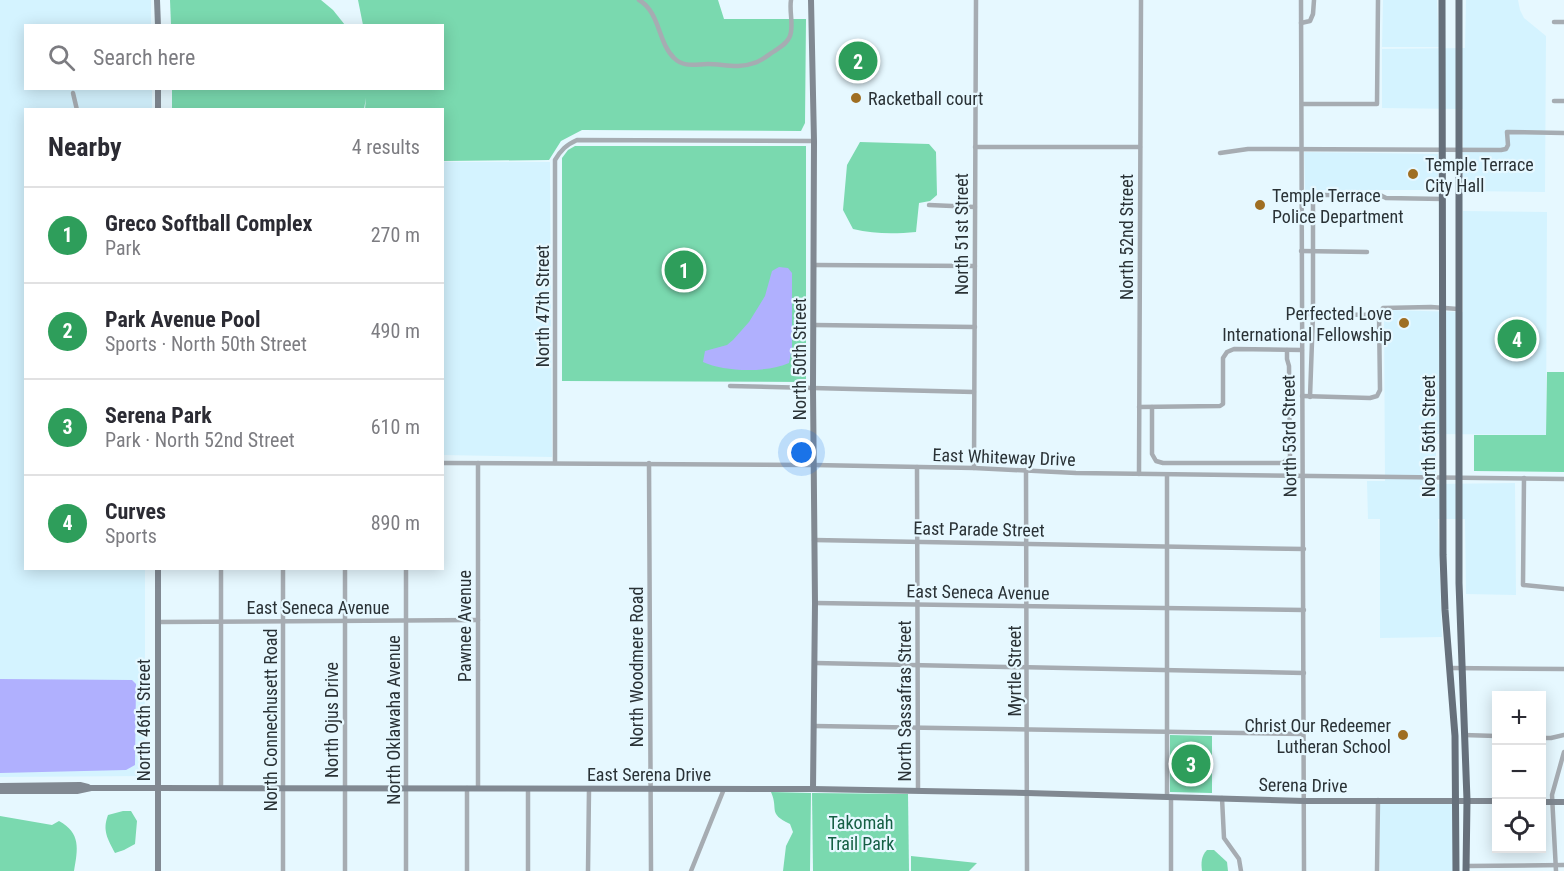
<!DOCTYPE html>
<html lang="en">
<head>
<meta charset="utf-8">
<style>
	:root { --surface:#fff; --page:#f2f2f3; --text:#2b2b33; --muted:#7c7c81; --line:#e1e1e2; --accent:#9f6e22 }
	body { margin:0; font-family:"Roboto Condensed",sans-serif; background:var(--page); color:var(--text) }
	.controls { position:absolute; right:18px; bottom:18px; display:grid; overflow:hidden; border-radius:0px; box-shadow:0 3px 15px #0003 }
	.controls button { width:54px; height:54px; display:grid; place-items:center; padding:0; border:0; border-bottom:2px solid var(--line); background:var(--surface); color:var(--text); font:30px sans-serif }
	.you { position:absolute; left:802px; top:453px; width:21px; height:21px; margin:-15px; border:4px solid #fff; border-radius:50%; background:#1a73e8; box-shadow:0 0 0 9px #1a73e833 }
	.badge { display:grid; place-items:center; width:39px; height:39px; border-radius:50%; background:var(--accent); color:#fff; font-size:20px; font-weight:700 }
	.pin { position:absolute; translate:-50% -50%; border:3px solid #fff; box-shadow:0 2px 6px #0006 }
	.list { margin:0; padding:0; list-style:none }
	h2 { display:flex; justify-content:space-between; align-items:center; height:78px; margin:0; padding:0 24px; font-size:26px }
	h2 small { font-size:20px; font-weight:400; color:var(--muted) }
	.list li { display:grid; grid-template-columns:39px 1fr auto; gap:18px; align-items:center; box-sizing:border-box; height:96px; padding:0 24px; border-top:2px solid var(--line) }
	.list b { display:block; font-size:22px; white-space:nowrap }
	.list p { margin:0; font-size:20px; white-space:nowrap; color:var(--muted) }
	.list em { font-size:20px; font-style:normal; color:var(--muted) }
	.icon { flex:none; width:33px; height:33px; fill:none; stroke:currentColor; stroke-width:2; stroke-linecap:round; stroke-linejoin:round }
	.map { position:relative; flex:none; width:1564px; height:871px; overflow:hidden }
	.search { position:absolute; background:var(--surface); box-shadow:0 3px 15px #0003; left:24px; top:24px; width:420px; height:66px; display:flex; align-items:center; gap:15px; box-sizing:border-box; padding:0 21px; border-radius:0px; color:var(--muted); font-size:22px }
	.panel { position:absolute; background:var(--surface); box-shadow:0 3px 15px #0003; left:24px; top:108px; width:420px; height:462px; border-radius:0px }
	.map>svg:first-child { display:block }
	.built { fill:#d4f3ff }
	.green { fill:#7ad9af }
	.water { fill:#b0b0fe }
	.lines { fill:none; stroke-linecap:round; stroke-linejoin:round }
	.street { stroke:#a6acb2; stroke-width:4.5 }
	.secondary { stroke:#818992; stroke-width:6 }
	.primary { stroke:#66707b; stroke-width:7 }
	.poi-dot { fill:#9f6e22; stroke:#e6f8ff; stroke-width:2 }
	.labels { text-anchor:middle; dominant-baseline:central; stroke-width:4.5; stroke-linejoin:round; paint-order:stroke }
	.poi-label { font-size:18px; fill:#2a3236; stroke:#e6f8ff; text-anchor:start }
	.street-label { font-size:18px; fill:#2a3236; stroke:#e6f8ff }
	.park-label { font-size:18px; fill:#155f44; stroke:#e6f8ff }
</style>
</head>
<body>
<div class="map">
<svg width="1564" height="871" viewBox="0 0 1564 871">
	<rect width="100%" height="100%" fill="#e6f8ff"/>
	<g class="built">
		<polygon points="0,0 151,0 151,25 26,26 26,88 152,89 152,109 26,110 26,568 145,569 145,776 0,777"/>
		<polygon points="1383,0 1437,0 1439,47 1382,47"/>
		<polygon points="1466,0 1518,0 1520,10 1524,18 1546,36 1545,192 1463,191 1463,109 1382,108 1382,49 1465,48"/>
		<polygon points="1304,152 1438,154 1438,190 1305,190"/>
		<polygon points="443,162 550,162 552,457 443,455"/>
		<polygon points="1463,211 1547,212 1546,435 1436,434 1436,484 1515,483 1516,595 1466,594 1465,519 1438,519 1442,637 1380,638 1380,519 1368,519 1367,481 1385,481 1384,310 1463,312"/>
		<rect x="1380" y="803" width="73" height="68"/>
	</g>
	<g class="green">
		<polygon points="170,0 321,0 333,10 345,25 171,25"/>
		<polygon points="358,0 718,0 724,19 806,19 805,123 801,131 582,130 561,141 549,160 443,161 442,110 365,109 366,98 364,109 172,109 172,89 442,88 442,26 363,25"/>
		<path d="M860 142 929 144 936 152 937 195 930 201 919 203 916 232C894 234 874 234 853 229L843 210 847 165Z"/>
		<polygon points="575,146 806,146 806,382 562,381 562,158 568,150"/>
		<polygon points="1547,372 1564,372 1564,472 1474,471 1474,435 1546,435"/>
		<polygon points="1170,735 1212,736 1212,793 1170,792"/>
		<path d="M771 792 811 793 810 871H783L786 846 793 832 790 824C767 813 779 810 771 792Z"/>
		<polygon points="812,793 908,794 909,871 813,871"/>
		<path d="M123 811H131L137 821 135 844 124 850 115 853C108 839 102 831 108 815Z"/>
		<path d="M0 816 52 825 59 821C81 833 78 849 74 871H0Z"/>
		<path d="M1207 850H1214L1227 862 1228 871H1202C1201 863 1201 856 1207 850Z"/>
		<polygon points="911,856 977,863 969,871 911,871"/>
	</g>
	<g class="water">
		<path d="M779 267 788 268 792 273V348L789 363C767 373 724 372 703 362L705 351 727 345 733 340 749 322 765 296 772 271Z"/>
		<polygon points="0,679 132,680 136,684 135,765 126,770 0,773"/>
	</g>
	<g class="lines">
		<g class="street">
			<path d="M639 0C660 12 658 43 674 58 684 68 696 64 708 64 723 64 739 69 754 63 761 61 767 56 773 52 780 47 787 44 790 36 794 25 789 12 791 0"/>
			<polyline points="1301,0 1304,871"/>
			<polyline points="1554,22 1564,22"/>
			<polyline points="1301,23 1310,21 1313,14 1314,0"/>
			<polyline points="73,93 77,110"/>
			<polyline points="1554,101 1564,101"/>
			<polyline points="1302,104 1377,104 1378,0"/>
			<polyline points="975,147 1140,147"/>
			<polyline points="1220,153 1248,149 1501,150 1506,149 1508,145 1507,132 1564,133"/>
			<polyline points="929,205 975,207"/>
			<polyline points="1301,251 1367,252"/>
			<polyline points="814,265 975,266"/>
			<polyline points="1302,314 1379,315 1383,308 1431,307 1458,309"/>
			<polyline points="814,325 975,327"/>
			<polyline points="730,386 974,392"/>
			<polyline points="1302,396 1370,398 1377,396 1380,390 1379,315"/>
			<polyline points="1310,397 1313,314 1313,195 1380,195 1386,198 1443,199"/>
			<polyline points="1139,407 1220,406 1223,404 1223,358 1227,352 1234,349 1302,350"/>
			<polyline points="1152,407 1152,454 1156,461 1163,463 1283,463 1290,457 1289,366 1287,359 1287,350"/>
			<polyline points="442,463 814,465 974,468 1076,473 1564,479"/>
			<path d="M555 463V160C561 150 566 145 577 140L814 141"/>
			<polyline points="649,463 651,871"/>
			<polyline points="917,467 918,791"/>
			<polyline points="974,468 976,0"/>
			<polyline points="1026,470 1027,871"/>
			<polyline points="1139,474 1141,0"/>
			<polyline points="1167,475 1167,797"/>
			<polyline points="1524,478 1523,585 1564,589"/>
			<polyline points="814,540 1304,549"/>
			<polyline points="283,568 283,871"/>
			<polyline points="345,568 345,871"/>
			<polyline points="406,568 406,871"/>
			<polyline points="815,603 1304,610"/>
			<polyline points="158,622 478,620"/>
			<polyline points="815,663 1304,673"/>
			<polyline points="1450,668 1564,669"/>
			<polyline points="814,726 1303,734"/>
			<polyline points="1464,735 1496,736"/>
			<polyline points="1542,738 1551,738 1564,735"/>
			<polyline points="221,788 221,568"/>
			<polyline points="467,788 467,871"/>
			<polyline points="478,788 478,463"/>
			<polyline points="1222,798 1224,838 1239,859 1241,871"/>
			<polyline points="1466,866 1564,865"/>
			<polyline points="528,871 528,789"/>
			<polyline points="588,871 589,789"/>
			<polyline points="691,871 724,789"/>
			<polyline points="1171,871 1171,797"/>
			<polyline points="1377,871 1378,800"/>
			<polyline points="1556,871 1552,795 1564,752"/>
		</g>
		<g class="secondary">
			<polyline points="157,0 158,26"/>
			<polyline points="811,0 814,141 813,388 815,603 813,789"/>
			<polyline points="158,88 158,110"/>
			<polyline points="158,568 158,871"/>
			<polyline points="0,786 80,785 88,787"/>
			<polyline points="0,791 77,791 91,788 158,788 813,789 1027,793 1304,801 1496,801"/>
			<polyline points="1542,802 1564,802"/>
		</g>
		<g class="primary">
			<polyline points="1442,0 1443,555 1445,610 1455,736 1456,871"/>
			<polyline points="1459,0 1459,583 1467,800 1466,871"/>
		</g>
	</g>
	<g class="poi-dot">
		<circle cx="856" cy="98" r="6"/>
		<circle cx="1413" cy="174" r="6"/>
		<circle cx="1260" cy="205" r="6"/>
		<circle cx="1404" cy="323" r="6"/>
		<circle cx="1403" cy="735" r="6"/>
	</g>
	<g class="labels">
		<g class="poi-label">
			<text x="868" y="98">Racketball court</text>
			<text x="1425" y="164">Temple Terrace<tspan x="1425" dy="21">City Hall</tspan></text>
			<text x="1272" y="195">Temple Terrace<tspan x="1272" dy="21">Police Department</tspan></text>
			<text x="1392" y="313" text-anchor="end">Perfected Love<tspan x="1392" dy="21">International Fellowship</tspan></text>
			<text x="1391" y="725" text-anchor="end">Christ Our Redeemer<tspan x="1391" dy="21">Lutheran School</tspan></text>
		</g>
		<g class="street-label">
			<text transform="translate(961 234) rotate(-90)">North 51st Street</text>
			<text transform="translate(1126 237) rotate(-90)">North 52nd Street</text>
			<text transform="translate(542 306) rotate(-90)">North 47th Street</text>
			<text transform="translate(799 359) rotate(-90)">North 50th Street</text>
			<text transform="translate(1289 436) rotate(-91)">North 53rd Street</text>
			<text transform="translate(1428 436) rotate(-90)">North 56th Street</text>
			<text transform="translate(1004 457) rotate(2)">East Whiteway Drive</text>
			<text transform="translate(979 529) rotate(1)">East Parade Street</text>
			<text transform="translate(978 592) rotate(1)">East Seneca Avenue</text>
			<text x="318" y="607">East Seneca Avenue</text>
			<text transform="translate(464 626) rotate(-90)">Pawnee Avenue</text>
			<text transform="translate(636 667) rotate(-90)">North Woodmere Road</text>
			<text transform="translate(1014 671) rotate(-90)">Myrtle Street</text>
			<text transform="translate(904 701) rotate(-90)">North Sassafras Street</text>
			<text transform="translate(143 720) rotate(-90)">North 46th Street</text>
			<text transform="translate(270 720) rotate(-90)">North Connechusett Road</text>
			<text transform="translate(331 720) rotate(-90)">North Ojus Drive</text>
			<text transform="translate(393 720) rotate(-90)">North Oklawaha Avenue</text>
			<text x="649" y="774">East Serena Drive</text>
			<text transform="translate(1303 785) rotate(1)">Serena Drive</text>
		</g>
		<g class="park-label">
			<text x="861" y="822">Takomah<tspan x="861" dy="21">Trail Park</tspan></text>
		</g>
	</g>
</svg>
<div class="controls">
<button>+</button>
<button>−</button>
<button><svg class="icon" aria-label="locate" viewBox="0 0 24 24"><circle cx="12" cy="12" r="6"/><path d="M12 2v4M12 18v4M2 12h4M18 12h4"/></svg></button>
</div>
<div class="you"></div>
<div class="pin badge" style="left:684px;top:270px;background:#2e9e5b">1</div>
<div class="pin badge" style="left:858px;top:61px;background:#2e9e5b">2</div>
<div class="pin badge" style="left:1191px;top:764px;background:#2e9e5b">3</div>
<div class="pin badge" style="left:1517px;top:339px;background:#2e9e5b">4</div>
<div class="search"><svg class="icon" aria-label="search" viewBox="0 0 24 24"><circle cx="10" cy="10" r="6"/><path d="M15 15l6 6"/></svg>Search here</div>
<section class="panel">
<h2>Nearby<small>4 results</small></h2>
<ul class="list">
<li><span class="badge" style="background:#2e9e5b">1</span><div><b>Greco Softball Complex</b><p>Park</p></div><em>270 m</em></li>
<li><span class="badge" style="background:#2e9e5b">2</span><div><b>Park Avenue Pool</b><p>Sports · North 50th Street</p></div><em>490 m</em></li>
<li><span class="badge" style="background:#2e9e5b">3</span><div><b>Serena Park</b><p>Park · North 52nd Street</p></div><em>610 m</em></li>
<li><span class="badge" style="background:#2e9e5b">4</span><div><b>Curves</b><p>Sports</p></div><em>890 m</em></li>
</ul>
</section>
</div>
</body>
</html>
